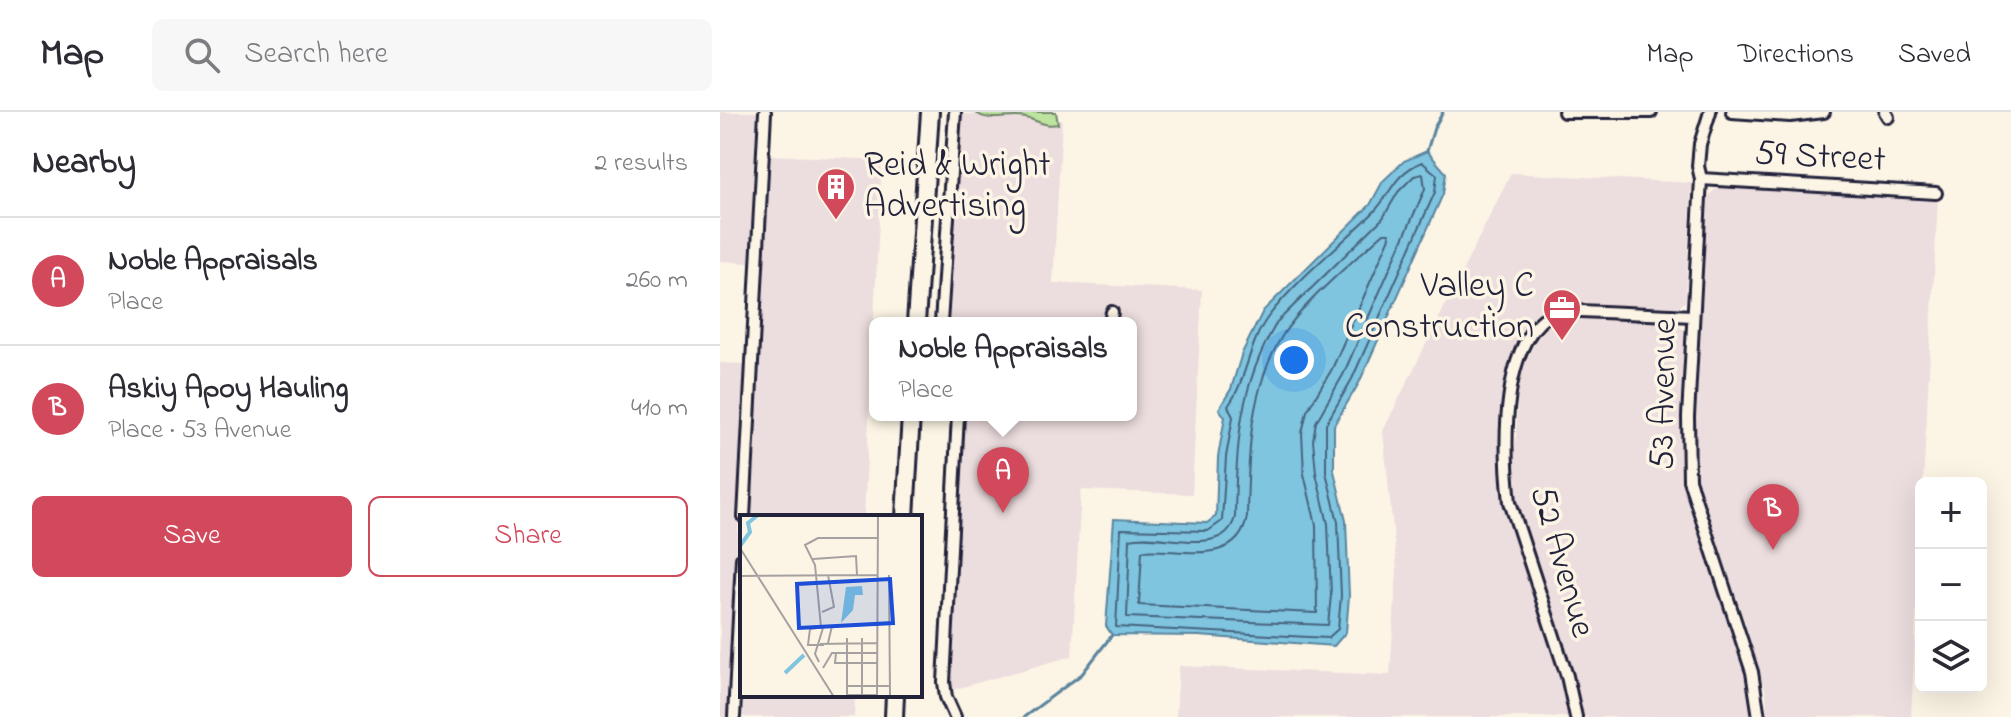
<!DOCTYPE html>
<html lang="en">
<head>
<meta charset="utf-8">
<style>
	:root { --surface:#fff; --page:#f7f7f7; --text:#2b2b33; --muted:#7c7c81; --line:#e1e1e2; --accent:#d1495b }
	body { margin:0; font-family:"Indie Flower",sans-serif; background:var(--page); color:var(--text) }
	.controls { position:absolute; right:24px; bottom:24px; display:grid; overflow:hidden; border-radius:12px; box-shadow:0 8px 32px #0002 }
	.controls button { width:72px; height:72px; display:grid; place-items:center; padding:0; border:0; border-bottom:2px solid var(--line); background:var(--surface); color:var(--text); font:40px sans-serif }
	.you { position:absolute; left:574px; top:248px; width:28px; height:28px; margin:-20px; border:6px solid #fff; border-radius:50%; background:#1a73e8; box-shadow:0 0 0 12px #1a73e833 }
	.badge { display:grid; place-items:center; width:52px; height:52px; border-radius:50%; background:var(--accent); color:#fff; font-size:26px; font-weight:700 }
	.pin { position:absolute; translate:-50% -66px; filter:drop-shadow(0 2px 4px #0008) }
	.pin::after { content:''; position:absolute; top:42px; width:28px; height:24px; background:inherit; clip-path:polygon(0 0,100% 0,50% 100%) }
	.popup { position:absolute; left:149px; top:205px; width:268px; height:104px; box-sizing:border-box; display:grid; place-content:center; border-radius:12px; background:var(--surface); filter:drop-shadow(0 2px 6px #0005); font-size:26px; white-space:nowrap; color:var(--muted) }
	.popup b { font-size:30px; color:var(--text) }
	.popup::after { content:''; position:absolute; left:50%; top:100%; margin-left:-16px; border:16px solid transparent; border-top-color:var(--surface) }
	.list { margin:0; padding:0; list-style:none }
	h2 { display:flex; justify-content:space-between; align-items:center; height:104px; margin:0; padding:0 32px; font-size:34px }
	h2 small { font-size:26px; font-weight:400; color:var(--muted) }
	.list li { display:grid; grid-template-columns:52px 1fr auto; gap:24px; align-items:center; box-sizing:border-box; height:128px; padding:0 32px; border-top:2px solid var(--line) }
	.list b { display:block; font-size:30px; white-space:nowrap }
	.list p { margin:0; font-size:26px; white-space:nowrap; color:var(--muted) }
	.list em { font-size:26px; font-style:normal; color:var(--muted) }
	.actions { display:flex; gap:16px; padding:24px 32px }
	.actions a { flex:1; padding:18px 0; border:2px solid var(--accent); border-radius:12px; text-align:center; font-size:28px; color:var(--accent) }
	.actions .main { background:var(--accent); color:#fff }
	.icon { flex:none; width:44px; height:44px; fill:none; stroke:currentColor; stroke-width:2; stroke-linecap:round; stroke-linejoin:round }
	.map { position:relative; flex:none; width:1291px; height:605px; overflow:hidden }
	header { display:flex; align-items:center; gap:48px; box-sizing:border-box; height:112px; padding:0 40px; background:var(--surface); border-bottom:2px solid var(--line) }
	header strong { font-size:38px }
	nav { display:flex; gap:44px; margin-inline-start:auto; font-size:28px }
	.search { width:560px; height:72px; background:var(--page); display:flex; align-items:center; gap:20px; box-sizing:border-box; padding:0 28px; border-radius:12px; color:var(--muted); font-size:30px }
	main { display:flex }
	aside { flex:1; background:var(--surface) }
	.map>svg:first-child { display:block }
	.built { fill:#ecddde }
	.green { fill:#bde49f; stroke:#70836d; stroke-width:2 }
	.water { fill:#7fc5e0; stroke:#5a849e; stroke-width:2 }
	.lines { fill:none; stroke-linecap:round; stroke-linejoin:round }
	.shore { stroke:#47637d; stroke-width:2 }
	.stream { stroke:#5a849e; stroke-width:3 }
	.street-casing { stroke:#22223b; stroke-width:16 }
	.primary-casing { stroke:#22223b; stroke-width:22 }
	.street { stroke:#fcf5e5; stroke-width:10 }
	.primary { stroke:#fcf5e5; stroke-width:16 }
	.labels { text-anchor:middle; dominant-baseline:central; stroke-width:7; stroke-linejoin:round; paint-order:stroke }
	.street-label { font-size:36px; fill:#22223b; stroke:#fcf5e5 }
	.poi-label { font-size:36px; fill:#22223b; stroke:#fcf5e5; text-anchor:start }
	.inset-river { fill:none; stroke:#7fc5e0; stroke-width:4 }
	.inset-road { fill:none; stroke:#a5a1a1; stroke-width:2 }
	.view { fill:#1d4ed8; fill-opacity:0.15; stroke:#1d4ed8; stroke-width:4 }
	.inset-edge { fill:none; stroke:#22223b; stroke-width:4 }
</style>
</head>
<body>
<header>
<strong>Map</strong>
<div class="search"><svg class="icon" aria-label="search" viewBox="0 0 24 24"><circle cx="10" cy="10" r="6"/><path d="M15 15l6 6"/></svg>Search here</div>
<nav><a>Map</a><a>Directions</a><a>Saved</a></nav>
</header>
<main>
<aside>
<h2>Nearby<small>2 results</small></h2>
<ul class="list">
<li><span class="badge">A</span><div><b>Noble Appraisals</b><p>Place</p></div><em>260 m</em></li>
<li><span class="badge">B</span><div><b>Askiy Apoy Hauling</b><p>Place · 53 Avenue</p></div><em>410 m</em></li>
</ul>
<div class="actions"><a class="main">Save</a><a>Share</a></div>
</aside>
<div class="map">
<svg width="1291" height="605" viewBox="0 0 1291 605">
	<rect width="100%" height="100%" fill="#fcf5e5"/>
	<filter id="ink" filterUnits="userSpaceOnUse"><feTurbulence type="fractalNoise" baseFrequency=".0125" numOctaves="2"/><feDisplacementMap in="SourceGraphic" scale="16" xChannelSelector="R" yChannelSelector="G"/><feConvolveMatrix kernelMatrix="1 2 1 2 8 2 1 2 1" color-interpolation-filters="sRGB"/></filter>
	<g filter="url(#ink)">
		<g class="built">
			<polygon points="0,0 37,0 29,151 0,149"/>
			<polygon points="242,2 342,8 333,171 482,178 472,382 361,378 352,544 232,578 229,571 242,303 411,303 411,211 229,211"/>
			<polygon points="49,43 162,48 144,405 32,405"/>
			<polygon points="791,61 972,71 965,190 955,196 849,190 828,192 812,205 792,241 786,260 782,380 851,605 456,605 459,554 670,563 677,458 663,319"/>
			<polygon points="1003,75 1218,85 1191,605 1047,605 1046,581 1025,510 977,372 974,342 988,86 994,78"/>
			<polygon points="844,203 953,209 966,220 962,370 1031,580 1034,605 864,605 797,391 794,363 799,264 821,218 831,207"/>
			<polygon points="0,251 26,252 9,605 0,605"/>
			<polygon points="24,583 135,583 134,605 23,605"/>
		</g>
		<path class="green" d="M255 0H336L338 12C325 15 319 9 306 6 289 2 269 12 255 0Z"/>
		<polygon class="water" points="707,39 726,61 723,82 639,271 614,313 614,359 626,409 629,484 626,520 614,534 479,524 392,523 386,514 394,407 487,411 496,404 498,345 505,305 499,297 511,277 522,241 543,199 650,93 663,69 684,49"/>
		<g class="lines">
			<g class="shore">
				<path d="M702 50 717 63 715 80 632 267 606 312V360L618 410 621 484 618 517 608 526 396 515 401 417 488 419 502 409 506 345 513 305 508 294C527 268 528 232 548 205 577 167 618 135 652 102 672 82 672 63 702 50Z"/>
				<path d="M703 62 705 77 623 263 596 310 593 328 596 361 608 412 611 483 608 513 407 505 410 427C440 419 504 448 515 405 516 332 519 274 557 210L663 106 678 80 694 64Z"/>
				<path d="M664 121H669L670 125 612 257 587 299 582 321 584 362 596 413 597 501 419 493 422 439C457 435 518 457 527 405 528 344 529 275 564 221 586 188 634 148 664 121Z"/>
			</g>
			<g class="stream">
				<polyline points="707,39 714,16 723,0"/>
				<polyline points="304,605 362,562 392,523"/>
			</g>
			<g class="street-casing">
				<g id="street">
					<polyline points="844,0 931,0"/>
					<polyline points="990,0 980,32 978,54 981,67 968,305 969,368 1032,560 1039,605"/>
					<polyline points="1012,0 1070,4 1104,0"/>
					<polyline points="1165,0 1168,5"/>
					<polyline points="981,67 1216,81"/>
					<polyline points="221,211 235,0"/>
					<polyline points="390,211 392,200"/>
					<polyline points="24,405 45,0"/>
					<polyline points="14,605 22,446"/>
					<polyline points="235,605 226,585 224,570 238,303"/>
					<path d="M856 605 847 564 790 390C784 337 779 223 838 198L973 204"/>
				</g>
			</g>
			<g class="primary-casing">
				<g id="primary">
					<polyline points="196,211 210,0"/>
					<polyline points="185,405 191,303"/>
					<polyline points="174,605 175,583"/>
				</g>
			</g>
			<use href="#street" class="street"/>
			<use href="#primary" class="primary"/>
		</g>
	</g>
	<defs>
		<g id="building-pin" transform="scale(2)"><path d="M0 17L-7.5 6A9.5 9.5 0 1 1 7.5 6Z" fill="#d1495b" stroke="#fcf5e5"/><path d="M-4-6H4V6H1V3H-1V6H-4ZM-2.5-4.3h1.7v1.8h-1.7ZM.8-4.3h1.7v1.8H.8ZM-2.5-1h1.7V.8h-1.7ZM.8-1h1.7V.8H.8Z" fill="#fff"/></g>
		<g id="office-pin" transform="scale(2)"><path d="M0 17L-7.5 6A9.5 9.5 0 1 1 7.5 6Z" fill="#d1495b" stroke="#fcf5e5"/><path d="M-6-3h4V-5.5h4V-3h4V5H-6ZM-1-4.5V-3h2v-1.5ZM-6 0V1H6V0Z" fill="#fff"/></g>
	</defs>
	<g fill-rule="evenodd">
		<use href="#building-pin" x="116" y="75"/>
		<use href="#office-pin" x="842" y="196"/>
	</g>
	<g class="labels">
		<g class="street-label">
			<text transform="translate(1100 46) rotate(3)">59 Street</text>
			<text transform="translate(945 282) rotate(-89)">53 Avenue</text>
			<text transform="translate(841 450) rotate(74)">52 Avenue</text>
		</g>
		<g class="poi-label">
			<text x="144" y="54">Reid &amp; Wright<tspan x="144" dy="41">Advertising</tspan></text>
			<text x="814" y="175" text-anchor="end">Valley C<tspan x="814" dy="41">Construction</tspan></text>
		</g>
	</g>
	<g transform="translate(20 403)">
		<rect width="182" height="182" fill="#fcf5e5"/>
		<path d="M122 71 123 80H115L113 95 101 108 106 72Z" fill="#7fc5e0"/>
		<path class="inset-river" d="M0 31 10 17 8 8 18 0M45 158 64 140"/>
		<path class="inset-road" d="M0 33 94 182M73 44 116 41 117 60M149 60 150 182M0 61 138 60M82 97 94 92 88 60M81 112 75 50 65 30 78 23H138M70 114 92 111 88 128M70 114 68 130H84M107 123V182M122 123V182M80 129 137 128M96 138 95 148H137M79 147 75 139 83 113M83 153 92 138H137M107 171H149M107 180H137M137 182 138 0"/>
		<path class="view" d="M150 64 153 108 59 113 57 69Z"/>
		<rect width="182" height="182" class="inset-edge"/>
	</g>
</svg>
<div class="controls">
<button>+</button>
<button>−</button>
<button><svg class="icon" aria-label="layers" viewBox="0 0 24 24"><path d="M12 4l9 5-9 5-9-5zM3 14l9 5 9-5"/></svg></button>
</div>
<div class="you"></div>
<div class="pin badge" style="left:283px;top:401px">A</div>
<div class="popup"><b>Noble Appraisals</b>Place</div>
<div class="pin badge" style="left:1053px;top:438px">B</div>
</div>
</main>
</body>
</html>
